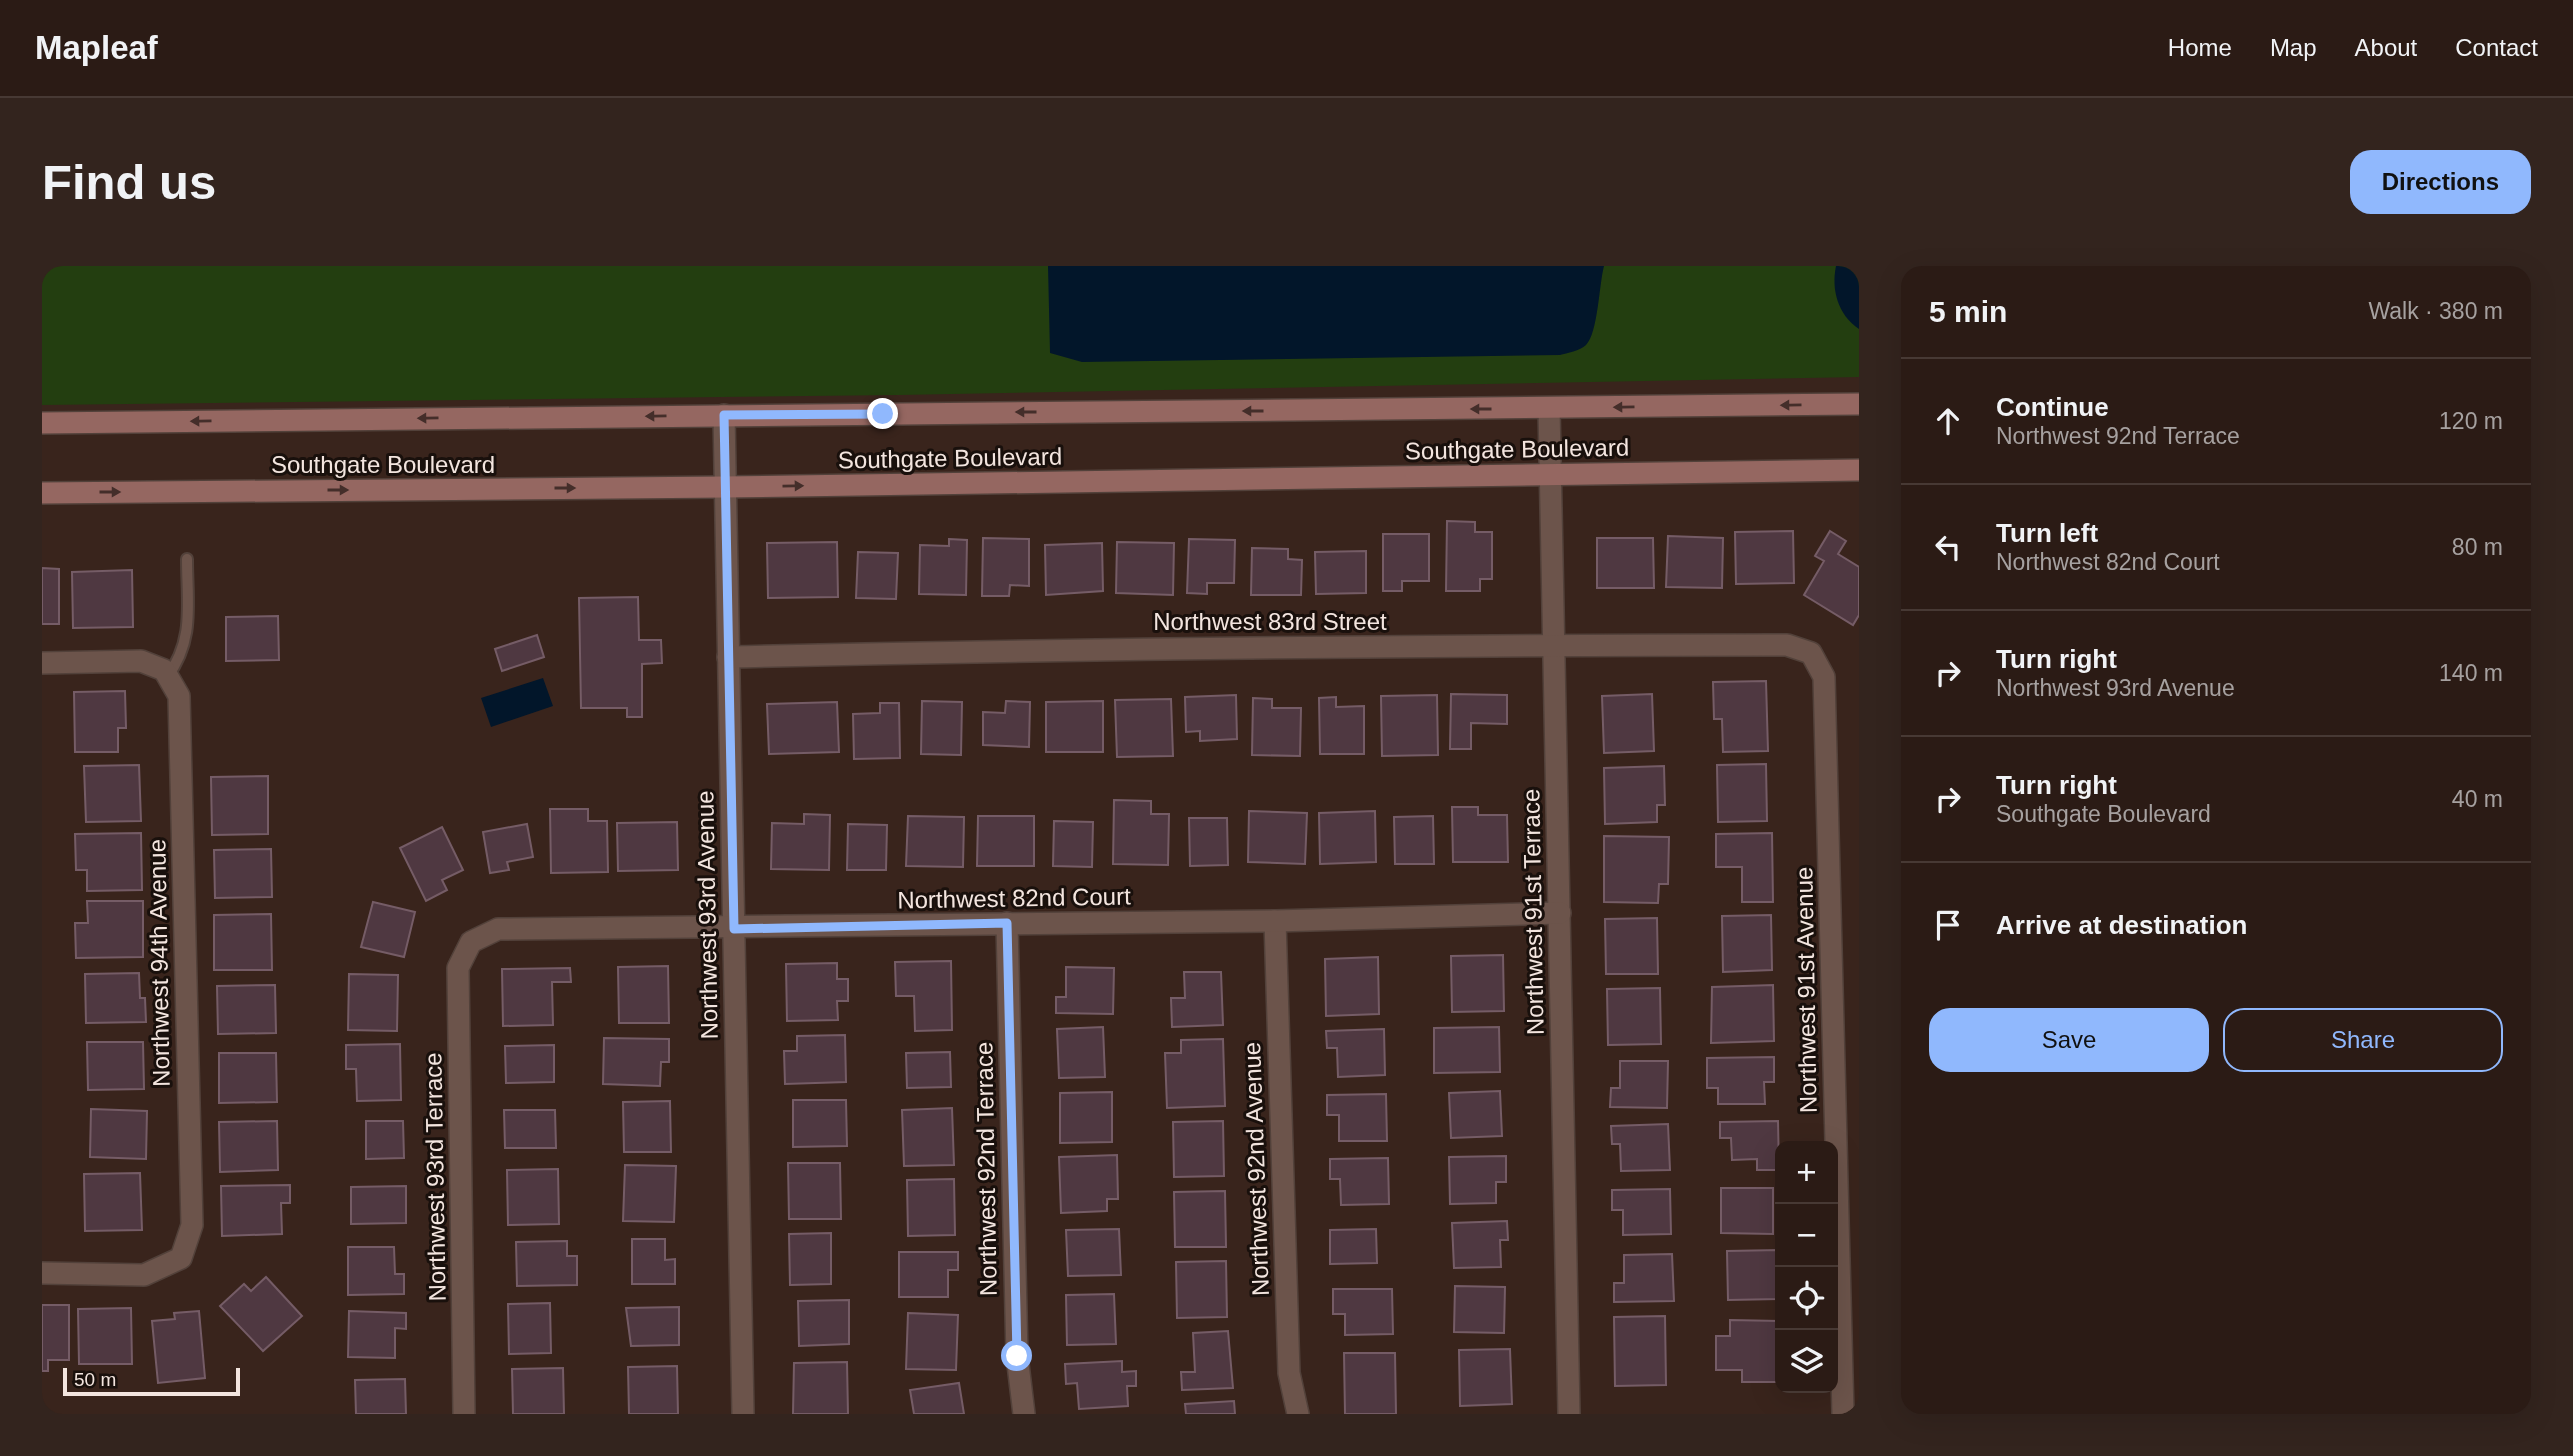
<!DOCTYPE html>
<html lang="en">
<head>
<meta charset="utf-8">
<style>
	:root { --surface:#2b1b15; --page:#33241e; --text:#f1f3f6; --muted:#a6a1a0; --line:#473934; --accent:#90b8fd }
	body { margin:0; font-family:Arial,sans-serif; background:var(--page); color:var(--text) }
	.controls { position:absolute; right:21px; bottom:21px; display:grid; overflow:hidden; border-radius:14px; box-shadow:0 7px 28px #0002 }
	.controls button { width:63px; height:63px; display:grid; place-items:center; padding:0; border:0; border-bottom:2px solid var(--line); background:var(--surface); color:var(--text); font:35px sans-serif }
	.scale { position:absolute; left:21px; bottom:18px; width:177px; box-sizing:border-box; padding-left:7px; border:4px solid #f3e5df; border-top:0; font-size:19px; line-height:24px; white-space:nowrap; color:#f3e5df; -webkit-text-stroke:5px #19100c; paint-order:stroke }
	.stop { position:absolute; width:21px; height:21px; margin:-16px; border:5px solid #90b8fd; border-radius:50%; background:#fff }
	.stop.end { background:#90b8fd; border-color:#fff; box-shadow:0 2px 7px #0008 }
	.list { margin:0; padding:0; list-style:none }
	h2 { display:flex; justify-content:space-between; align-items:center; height:91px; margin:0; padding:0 28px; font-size:30px }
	h2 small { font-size:23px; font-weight:400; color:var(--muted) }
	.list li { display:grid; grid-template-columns:46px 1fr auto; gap:21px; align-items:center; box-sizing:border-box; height:126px; padding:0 28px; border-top:2px solid var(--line) }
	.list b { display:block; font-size:26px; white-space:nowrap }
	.list p { margin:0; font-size:23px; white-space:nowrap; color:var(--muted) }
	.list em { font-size:23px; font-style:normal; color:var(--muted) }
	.actions { display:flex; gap:14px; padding:21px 28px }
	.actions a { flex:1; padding:16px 0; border:2px solid var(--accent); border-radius:21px; text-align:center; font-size:24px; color:var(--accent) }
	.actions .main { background:var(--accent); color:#111 }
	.icon { flex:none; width:38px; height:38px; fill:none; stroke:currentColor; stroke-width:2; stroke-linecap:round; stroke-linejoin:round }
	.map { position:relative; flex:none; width:1817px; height:1148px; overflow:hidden; border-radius:21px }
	header { display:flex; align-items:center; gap:42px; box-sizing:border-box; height:98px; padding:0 35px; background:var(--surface); border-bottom:2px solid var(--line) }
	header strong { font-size:33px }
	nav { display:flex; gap:38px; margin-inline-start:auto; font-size:24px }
	.intro { display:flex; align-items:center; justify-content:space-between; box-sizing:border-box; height:168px; padding:0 42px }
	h1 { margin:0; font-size:49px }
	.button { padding:18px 32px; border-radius:21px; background:var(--accent); color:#111; font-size:24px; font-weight:700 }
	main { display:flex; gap:42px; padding:0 42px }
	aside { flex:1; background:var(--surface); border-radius:21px; box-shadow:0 7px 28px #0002 }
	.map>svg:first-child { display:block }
	.green { fill:#233e10 }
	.water { fill:#02162a }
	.building { fill:#4f3841; stroke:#755c66; stroke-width:2 }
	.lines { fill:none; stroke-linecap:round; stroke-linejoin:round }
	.lane-casing { stroke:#52413a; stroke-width:14 }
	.street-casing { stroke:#52413a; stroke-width:24 }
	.secondary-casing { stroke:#52413a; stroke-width:24 }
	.lane { stroke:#6c544b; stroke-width:10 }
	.street { stroke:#6c544b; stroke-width:21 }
	.secondary { stroke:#956761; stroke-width:21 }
	.oneway { fill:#442e2a }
	.route { stroke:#90b8fd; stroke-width:9 }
	.labels { text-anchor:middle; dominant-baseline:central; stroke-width:6; stroke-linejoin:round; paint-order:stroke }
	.street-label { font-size:24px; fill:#f3e5df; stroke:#19100c }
</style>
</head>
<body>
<header>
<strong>Mapleaf</strong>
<nav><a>Home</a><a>Map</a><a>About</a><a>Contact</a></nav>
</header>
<div class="intro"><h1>Find us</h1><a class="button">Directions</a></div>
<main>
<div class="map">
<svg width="1817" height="1148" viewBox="0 0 1817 1148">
	<rect width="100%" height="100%" fill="#39241c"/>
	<polygon class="green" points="0,0 1817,0 1817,111 857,129 0,139"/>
	<g class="water">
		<path d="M1006 0H1562C1557 19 1556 67 1544 79 1538 85 1525 87 1518 89L1040 96 1008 87Z"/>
		<path d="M1794 0H1817V63C1796 49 1789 24 1794 0Z"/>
		<polygon points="501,412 511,440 449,461 439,432"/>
	</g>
	<g class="building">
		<polygon points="1405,255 1433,256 1433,266 1450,266 1450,313 1438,313 1438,325 1404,325"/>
		<polygon points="1751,265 1752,317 1694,318 1693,266"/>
		<polygon points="1788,265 1804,275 1796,288 1817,301 1817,349 1811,359 1762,329 1782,295 1773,290"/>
		<polygon points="1341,268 1387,268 1387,315 1360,315 1360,325 1341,325"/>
		<polygon points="1626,270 1681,272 1680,322 1624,321"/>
		<polygon points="941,272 987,273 987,320 968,319 967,330 940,330"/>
		<polygon points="1555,272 1611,272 1612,322 1555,322"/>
		<polygon points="907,273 925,274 924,329 877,328 878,279 907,280"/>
		<polygon points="1147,273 1193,274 1192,317 1165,317 1165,328 1145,327"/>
		<polygon points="795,276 796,331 726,332 725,277"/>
		<polygon points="1075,276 1132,277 1131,329 1074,327"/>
		<polygon points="1060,277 1061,325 1004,329 1003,279"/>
		<polygon points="1210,282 1246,283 1246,293 1260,294 1259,329 1209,329"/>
		<polygon points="1324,285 1324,327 1274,328 1273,286"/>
		<polygon points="816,286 856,287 854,333 814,332"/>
		<polygon points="0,302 17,303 17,358 0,358"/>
		<polygon points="90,304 91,361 31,362 30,306"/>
		<polygon points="596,331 597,374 619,374 620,397 600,398 600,451 585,451 585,442 539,442 537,332"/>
		<polygon points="236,350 237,394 184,395 184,351"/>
		<polygon points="495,369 502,391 460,405 453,383"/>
		<polygon points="1724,415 1726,485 1681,486 1680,453 1672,453 1671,416"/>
		<polygon points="83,425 84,462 76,462 76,486 33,486 32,426"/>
		<polygon points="1409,428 1465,429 1465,458 1429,457 1429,483 1408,483"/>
		<polygon points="1610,428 1612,485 1562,487 1560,430"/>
		<polygon points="1194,429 1195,473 1158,475 1158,465 1144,466 1143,431"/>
		<polygon points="1395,429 1396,489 1340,490 1339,430"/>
		<polygon points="1294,431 1294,441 1322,440 1322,488 1278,488 1277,432"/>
		<polygon points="1211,432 1230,433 1230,442 1259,442 1258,490 1210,489"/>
		<polygon points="1129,433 1131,490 1075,491 1073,434"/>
		<polygon points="880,435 920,436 919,489 879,488"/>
		<polygon points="964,435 988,436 987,481 941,479 941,446 963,447"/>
		<polygon points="1061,435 1061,486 1004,486 1004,436"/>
		<polygon points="795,436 797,486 727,488 725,438"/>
		<polygon points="838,437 857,437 858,492 812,493 811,448 838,447"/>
		<polygon points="1724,498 1725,555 1676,556 1675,499"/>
		<polygon points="97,499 99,555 44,556 42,500"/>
		<polygon points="1622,500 1623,539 1615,539 1615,556 1563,558 1562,502"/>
		<polygon points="226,510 226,568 170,569 169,511"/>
		<polygon points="1072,534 1109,535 1109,548 1127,548 1126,599 1071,598"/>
		<polygon points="1410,541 1436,541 1436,549 1465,549 1466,596 1411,596"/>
		<polygon points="508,543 546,543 546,555 565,555 566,606 509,607"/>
		<polygon points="1207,545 1265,547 1263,598 1206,596"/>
		<polygon points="1333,545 1334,596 1278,598 1277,547"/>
		<polygon points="762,548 788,549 787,604 729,603 730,557 762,558"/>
		<polygon points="866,550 922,551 921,601 864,600"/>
		<polygon points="936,550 992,550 992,600 935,600"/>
		<polygon points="1391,550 1392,598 1353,598 1352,551"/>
		<polygon points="1147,552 1185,552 1186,599 1148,600"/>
		<polygon points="1012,555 1051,556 1050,601 1011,600"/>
		<polygon points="635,556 636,604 576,605 575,557"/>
		<polygon points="485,558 491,591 465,596 467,604 448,607 441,566"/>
		<polygon points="806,558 845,559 844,604 805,604"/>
		<polygon points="400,561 421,604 400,614 405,624 384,635 358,582"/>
		<polygon points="99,567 100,624 45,625 45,604 34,604 33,568"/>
		<polygon points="1730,567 1731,636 1700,636 1700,601 1674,601 1674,568"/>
		<polygon points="1562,570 1627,571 1626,618 1617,618 1616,637 1562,636"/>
		<polygon points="229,583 230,631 173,632 172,584"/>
		<polygon points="45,635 101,635 101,691 34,692 33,657 46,657"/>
		<polygon points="331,636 373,646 362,691 319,681"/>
		<polygon points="229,648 230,704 172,704 172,649"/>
		<polygon points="1729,649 1730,704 1681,706 1680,650"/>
		<polygon points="1615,652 1616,708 1564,708 1563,653"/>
		<polygon points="1461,689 1462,745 1410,746 1409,690"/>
		<polygon points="1336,691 1337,748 1284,750 1283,693"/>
		<polygon points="909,695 910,764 873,765 872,730 854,730 853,696"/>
		<polygon points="795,697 795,713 806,713 806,735 795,735 796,754 745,755 744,698"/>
		<polygon points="626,700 627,757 577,757 576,701"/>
		<polygon points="1024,701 1072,702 1071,748 1014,747 1014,731 1024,731"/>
		<polygon points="528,702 529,716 510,716 511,759 461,760 460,703"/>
		<polygon points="1142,706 1179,706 1181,759 1130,761 1129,732 1143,732"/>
		<polygon points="97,707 98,732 103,732 104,756 44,757 43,708"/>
		<polygon points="307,708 356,709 355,765 306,764"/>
		<polygon points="233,719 234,767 176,768 175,720"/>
		<polygon points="1731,719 1732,775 1669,777 1670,721"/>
		<polygon points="1618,722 1619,778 1566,779 1565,723"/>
		<polygon points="1061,761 1063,811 1017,812 1015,763"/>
		<polygon points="1457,761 1458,806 1392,807 1392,762"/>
		<polygon points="1342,763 1343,809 1296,811 1295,782 1285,782 1284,765"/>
		<polygon points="803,769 804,816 743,818 742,785 755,785 755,770"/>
		<polygon points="562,772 627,773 627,796 619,796 618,820 561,818"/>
		<polygon points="1181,773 1183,840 1125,842 1123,787 1139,787 1139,774"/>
		<polygon points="45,776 101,776 102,823 46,824"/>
		<polygon points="358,778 359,834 315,835 314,803 304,803 304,779"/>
		<polygon points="512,779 512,816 464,817 463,780"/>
		<polygon points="908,786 909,821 865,822 864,787"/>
		<polygon points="177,787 234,787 235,836 177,837"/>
		<polygon points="1732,791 1732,816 1722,816 1723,838 1676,838 1676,822 1665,822 1665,792"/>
		<polygon points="1578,795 1626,795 1625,842 1568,841 1569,822 1578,822"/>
		<polygon points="1458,825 1460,870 1409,872 1407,827"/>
		<polygon points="1070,826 1070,876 1018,877 1018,827"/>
		<polygon points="1344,828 1345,875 1297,875 1297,849 1285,849 1285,829"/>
		<polygon points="751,834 804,834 805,880 751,881"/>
		<polygon points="628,835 629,886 582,886 581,836"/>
		<polygon points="910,842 912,899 862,900 860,844"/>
		<polygon points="49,843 105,845 104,893 48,891"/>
		<polygon points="462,844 513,844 514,882 463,882"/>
		<polygon points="235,855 236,904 178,906 177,856"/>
		<polygon points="324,855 361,855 362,892 324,893"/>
		<polygon points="1181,855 1182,910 1132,911 1131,856"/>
		<polygon points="1736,855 1737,904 1715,904 1715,893 1690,894 1689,872 1678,872 1678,856"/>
		<polygon points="1626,858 1628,904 1579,905 1578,878 1570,878 1569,860"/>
		<polygon points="1075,889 1076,933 1065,933 1065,945 1019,947 1017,891"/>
		<polygon points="1464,890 1464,916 1454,916 1454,937 1408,938 1407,891"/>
		<polygon points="1346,892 1347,938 1299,939 1298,913 1288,913 1288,893"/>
		<polygon points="746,897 798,897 799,953 747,953"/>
		<polygon points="583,899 634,900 632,956 581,955"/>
		<polygon points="516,903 517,958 466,959 465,904"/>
		<polygon points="98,907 100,964 43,965 42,908"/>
		<polygon points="912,913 913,969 866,970 865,914"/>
		<polygon points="248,919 248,937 239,937 240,968 180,970 179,920"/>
		<polygon points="364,920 364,957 309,958 309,921"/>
		<polygon points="1679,922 1731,922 1731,968 1679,967"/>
		<polygon points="1628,923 1629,968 1581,969 1581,944 1570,944 1570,924"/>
		<polygon points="1183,925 1184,981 1133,981 1132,926"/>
		<polygon points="1465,955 1466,974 1458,974 1459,1001 1412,1002 1410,957"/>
		<polygon points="1077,963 1079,1009 1026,1010 1024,964"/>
		<polygon points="1334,963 1335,997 1288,998 1288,964"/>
		<polygon points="789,967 789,1018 748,1019 747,968"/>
		<polygon points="590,973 623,973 623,994 633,993 633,1018 590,1018"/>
		<polygon points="525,975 525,990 535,990 535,1019 475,1020 474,976"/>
		<polygon points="306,981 352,981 353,1008 362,1008 362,1028 306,1029"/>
		<polygon points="1738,984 1738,1033 1686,1034 1685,985"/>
		<polygon points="857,986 916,986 916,1004 906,1004 906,1031 857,1031"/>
		<polygon points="1630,988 1632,1035 1572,1036 1572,1017 1582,1017 1582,989"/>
		<polygon points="1184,995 1185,1051 1135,1052 1134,996"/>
		<polygon points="224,1011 260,1050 221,1085 178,1040 202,1018 209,1025"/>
		<polygon points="1413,1020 1463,1021 1462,1067 1412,1066"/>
		<polygon points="1291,1023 1350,1023 1351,1068 1303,1069 1303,1048 1291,1048"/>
		<polygon points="1072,1028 1074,1078 1025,1079 1024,1029"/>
		<polygon points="807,1034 807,1078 757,1080 756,1035"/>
		<polygon points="508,1037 509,1087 467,1088 466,1038"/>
		<polygon points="0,1039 27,1039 27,1094 6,1094 6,1105 0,1105"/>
		<polygon points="637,1041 637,1079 589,1080 584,1042"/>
		<polygon points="89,1042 90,1098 37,1098 36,1043"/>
		<polygon points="157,1045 163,1112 116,1117 110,1055 133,1053 132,1047"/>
		<polygon points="307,1045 364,1047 364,1063 353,1062 353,1092 306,1091"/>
		<polygon points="866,1047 916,1049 914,1104 864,1103"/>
		<polygon points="1623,1050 1624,1119 1573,1120 1572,1051"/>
		<polygon points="1688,1054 1738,1055 1738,1116 1700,1116 1700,1104 1674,1104 1674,1070 1688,1070"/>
		<polygon points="1186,1065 1191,1122 1140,1124 1139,1106 1153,1106 1151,1067"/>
		<polygon points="1468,1083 1470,1138 1418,1140 1417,1084"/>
		<polygon points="1302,1087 1353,1087 1354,1148 1303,1148"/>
		<polygon points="1080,1095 1080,1106 1094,1105 1094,1120 1085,1120 1086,1140 1037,1143 1035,1117 1024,1118 1023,1098"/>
		<polygon points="805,1096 806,1148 751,1148 752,1097"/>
		<polygon points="635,1100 636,1148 587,1148 586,1101"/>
		<polygon points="521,1102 522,1148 471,1148 470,1103"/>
		<polygon points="363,1113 364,1148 314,1148 313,1114"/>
		<polygon points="917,1117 922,1148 872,1148 868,1124"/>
		<polygon points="1192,1135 1193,1148 1144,1148 1143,1138"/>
	</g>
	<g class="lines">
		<g class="lane-casing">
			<path id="lane" d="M125 411C153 374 145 337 145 293"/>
		</g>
		<g class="street-casing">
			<g id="street">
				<polyline points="1507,142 1527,1148"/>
				<polyline points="682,149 701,1148"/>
				<path d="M686 391C1039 383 1392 379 1745 379L1769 387 1782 411 1801 1148"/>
				<polyline points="0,397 99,395 122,404 137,430 150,959 139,992 102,1009 0,1007"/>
				<polyline points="1233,655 1247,1107 1256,1148"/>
				<polyline points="965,657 975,1090 982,1148"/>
				<polyline points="422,1148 416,702 429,676 456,663 1233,655 1518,647"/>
			</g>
		</g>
		<g class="secondary-casing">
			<g id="secondary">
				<polyline points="0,157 1817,138"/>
				<polyline points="0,227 682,221 1817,204"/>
			</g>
		</g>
		<use href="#lane" class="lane"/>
		<use href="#street" class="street"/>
		<use href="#secondary" class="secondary"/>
	</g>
	<defs><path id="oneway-solid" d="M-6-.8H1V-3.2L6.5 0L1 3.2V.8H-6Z" transform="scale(1.75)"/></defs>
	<g class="oneway">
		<use href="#oneway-solid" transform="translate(1749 139) rotate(179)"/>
		<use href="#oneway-solid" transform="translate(1582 141) rotate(179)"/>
		<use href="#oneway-solid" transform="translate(1439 143) rotate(180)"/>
		<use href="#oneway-solid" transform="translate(1211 145) rotate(180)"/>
		<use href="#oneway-solid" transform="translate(984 146) rotate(180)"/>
		<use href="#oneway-solid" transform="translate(614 150) rotate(179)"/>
		<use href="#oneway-solid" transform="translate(386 152) rotate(179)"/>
		<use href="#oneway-solid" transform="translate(159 155) rotate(179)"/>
		<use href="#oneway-solid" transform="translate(751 220) rotate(-1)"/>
		<use href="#oneway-solid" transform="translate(523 222)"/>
		<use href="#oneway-solid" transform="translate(296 224)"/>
		<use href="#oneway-solid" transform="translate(68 226)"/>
	</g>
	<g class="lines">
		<polyline class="route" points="841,148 682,149 692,663 965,657 975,1090"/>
	</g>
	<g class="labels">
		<g class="street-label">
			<text transform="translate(1475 183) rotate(-1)">Southgate Boulevard</text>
			<text transform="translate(908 192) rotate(-1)">Southgate Boulevard</text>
			<text x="341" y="198">Southgate Boulevard</text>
			<text x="1228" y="355">Northwest 83rd Street</text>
			<text transform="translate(972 632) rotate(-1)">Northwest 82nd Court</text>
			<text transform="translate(1491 646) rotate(-91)">Northwest 91st Terrace</text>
			<text transform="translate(665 649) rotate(-91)">Northwest 93rd Avenue</text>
			<text transform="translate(117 697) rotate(-91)">Northwest 94th Avenue</text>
			<text transform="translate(1764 724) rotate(-91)">Northwest 91st Avenue</text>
			<text transform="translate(944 903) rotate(-91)">Northwest 92nd Terrace</text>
			<text transform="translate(1214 903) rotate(-92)">Northwest 92nd Avenue</text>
			<text transform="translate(393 911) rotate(-91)">Northwest 93rd Terrace</text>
		</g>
	</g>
</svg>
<div class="controls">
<button>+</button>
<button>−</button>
<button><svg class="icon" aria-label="locate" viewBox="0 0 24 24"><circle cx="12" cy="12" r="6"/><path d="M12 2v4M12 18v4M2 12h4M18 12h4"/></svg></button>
<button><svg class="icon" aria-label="layers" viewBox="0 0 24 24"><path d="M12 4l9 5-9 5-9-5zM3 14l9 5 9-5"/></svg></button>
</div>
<div class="scale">50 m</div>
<div class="stop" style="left:975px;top:1090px"></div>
<div class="stop end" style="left:841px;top:148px"></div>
</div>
<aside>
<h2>5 min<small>Walk · 380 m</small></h2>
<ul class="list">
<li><svg class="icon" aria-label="ahead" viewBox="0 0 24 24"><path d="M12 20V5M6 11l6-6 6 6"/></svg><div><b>Continue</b><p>Northwest 92nd Terrace</p></div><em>120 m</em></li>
<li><svg class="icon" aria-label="left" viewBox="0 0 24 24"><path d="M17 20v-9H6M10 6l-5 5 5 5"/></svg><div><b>Turn left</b><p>Northwest 82nd Court</p></div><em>80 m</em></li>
<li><svg class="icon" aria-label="right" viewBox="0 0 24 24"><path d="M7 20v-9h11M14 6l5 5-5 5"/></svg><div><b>Turn right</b><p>Northwest 93rd Avenue</p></div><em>140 m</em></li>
<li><svg class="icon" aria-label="right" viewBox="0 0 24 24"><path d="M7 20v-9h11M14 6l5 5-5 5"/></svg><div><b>Turn right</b><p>Southgate Boulevard</p></div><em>40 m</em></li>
<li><svg class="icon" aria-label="arrive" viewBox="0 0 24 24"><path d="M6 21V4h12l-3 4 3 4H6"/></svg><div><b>Arrive at destination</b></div></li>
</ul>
<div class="actions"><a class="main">Save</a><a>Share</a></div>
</aside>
</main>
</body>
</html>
